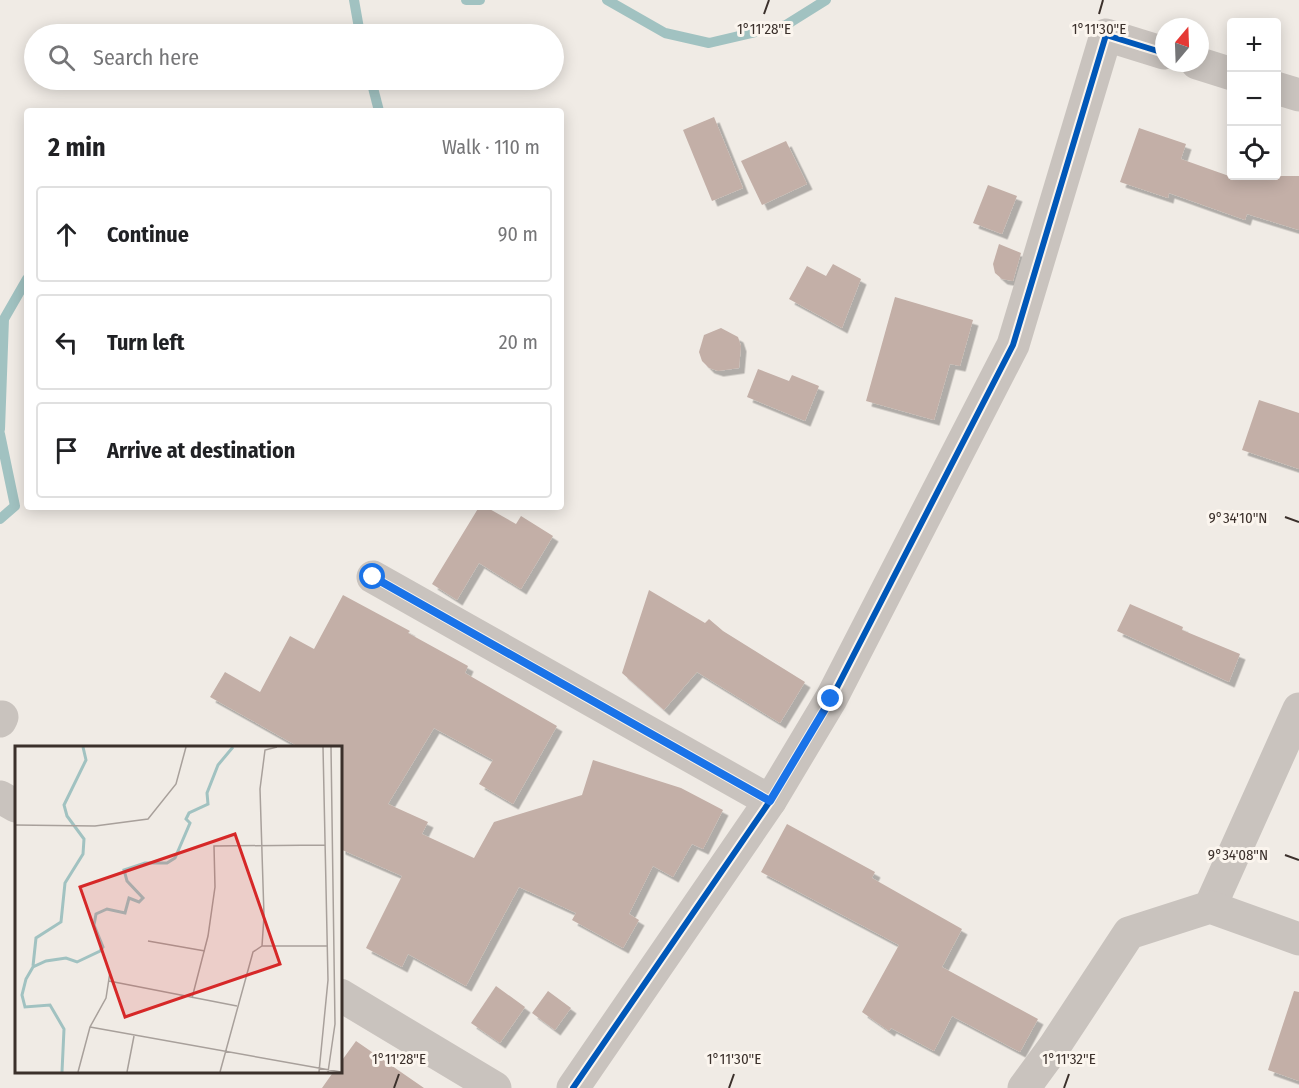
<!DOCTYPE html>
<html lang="en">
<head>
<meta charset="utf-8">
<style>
	:root { --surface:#fff; --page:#f6f6f6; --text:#202124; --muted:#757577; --line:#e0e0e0 }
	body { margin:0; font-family:"Fira Sans Condensed",sans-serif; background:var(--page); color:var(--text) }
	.controls { position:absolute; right:18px; top:18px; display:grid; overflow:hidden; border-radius:6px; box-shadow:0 3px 15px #0003 }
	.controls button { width:54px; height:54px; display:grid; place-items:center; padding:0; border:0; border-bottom:2px solid var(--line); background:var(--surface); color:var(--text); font:30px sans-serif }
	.compass { position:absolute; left:1155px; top:18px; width:54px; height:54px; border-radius:50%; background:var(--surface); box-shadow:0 3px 15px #0003; rotate:19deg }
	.stop { position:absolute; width:18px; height:18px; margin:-14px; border:4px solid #1a73e8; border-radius:50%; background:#fff }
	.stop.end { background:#1a73e8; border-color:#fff; box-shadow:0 2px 6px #0008 }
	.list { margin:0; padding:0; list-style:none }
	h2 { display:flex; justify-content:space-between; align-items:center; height:78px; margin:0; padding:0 24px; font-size:26px }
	h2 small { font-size:20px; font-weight:400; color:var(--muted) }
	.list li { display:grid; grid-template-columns:39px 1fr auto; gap:18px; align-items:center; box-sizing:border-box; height:96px; margin:0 12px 12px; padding:0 12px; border:2px solid var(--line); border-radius:6px }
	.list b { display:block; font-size:22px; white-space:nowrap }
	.list em { font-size:20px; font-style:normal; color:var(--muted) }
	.icon { flex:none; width:33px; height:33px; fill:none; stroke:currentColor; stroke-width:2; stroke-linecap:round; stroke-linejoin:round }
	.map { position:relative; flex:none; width:1299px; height:1088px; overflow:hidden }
	.search { position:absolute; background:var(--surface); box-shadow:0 3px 15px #0003; left:24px; top:24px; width:540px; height:66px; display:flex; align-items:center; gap:15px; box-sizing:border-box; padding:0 21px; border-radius:33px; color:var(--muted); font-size:22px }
	.panel { position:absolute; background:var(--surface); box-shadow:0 3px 15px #0003; left:24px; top:108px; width:540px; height:402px; border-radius:6px }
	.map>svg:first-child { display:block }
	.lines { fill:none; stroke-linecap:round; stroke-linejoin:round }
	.stream { stroke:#a1c2c1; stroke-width:10 }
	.building { fill:#c3afa7; filter:url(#shadow) }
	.minor { stroke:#c9c3be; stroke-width:33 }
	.cycleway-casing { stroke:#fbf5ee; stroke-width:10 }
	.cycleway { stroke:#0057b8; stroke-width:6 }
	.route { stroke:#1a73e8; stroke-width:8 }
	.ticks { fill:none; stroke:#3b302b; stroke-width:2 }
	.inset-river { fill:none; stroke:#a1c2c1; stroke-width:3 }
	.inset-road { fill:none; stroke:#a8a09b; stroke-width:1.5 }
	.view { fill:#d62828; fill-opacity:0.15; stroke:#d62828; stroke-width:3 }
	.inset-edge { fill:none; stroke:#3b302b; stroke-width:3 }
	.ticks-label { font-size:15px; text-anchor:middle; fill:#3b302b; stroke:#fbf5ee; stroke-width:6; stroke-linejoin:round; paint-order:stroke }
</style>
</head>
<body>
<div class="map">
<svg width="1299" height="1088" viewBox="0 0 1299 1088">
	<defs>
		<filter id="shadow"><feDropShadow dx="5.5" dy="5.5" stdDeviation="0" flood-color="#0004"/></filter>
	</defs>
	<rect width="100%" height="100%" fill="#f0ebe5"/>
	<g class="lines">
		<g class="stream">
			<polyline points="354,0 360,34"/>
			<polyline points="466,0 480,0"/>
			<polyline points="607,0 665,33 709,43 786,25 826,0"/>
			<polyline points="371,80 379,111"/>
			<polyline points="0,429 4,319 27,279"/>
			<polyline points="0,434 15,506 0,519"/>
		</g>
	</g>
	<g class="building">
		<polygon points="714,117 743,188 712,201 683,130"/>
		<polygon points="1139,128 1186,144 1181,159 1229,176 1299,176 1299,230 1247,214 1245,220 1169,193 1168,198 1120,182"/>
		<polygon points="786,141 807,184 762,205 741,161"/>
		<polygon points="988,185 1017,196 1002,234 973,223"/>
		<polygon points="999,244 1021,253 1013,281 1002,279 995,273 993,264"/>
		<polygon points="833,264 861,279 842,328 789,299 807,266 826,276"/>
		<polygon points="895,297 973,320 960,366 950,364 934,420 866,401"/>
		<polygon points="721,328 738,337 741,346 739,368 718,371 709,368 702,361 699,352 704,335"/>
		<polygon points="758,369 789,381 792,375 819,386 805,421 747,397"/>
		<polygon points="1259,400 1299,413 1299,469 1242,450"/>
		<polygon points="479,507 486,507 516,524 521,516 553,536 521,589 479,563 457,600 432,584"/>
		<polygon points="649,590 705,623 709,619 723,631 805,682 780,723 697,672 664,710 622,673"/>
		<polygon points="343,595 410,631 408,633 468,666 465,673 557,726 513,804 479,784 493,760 434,728 388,804 428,822 422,834 474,858 494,822 582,795 593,760 681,788 723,810 703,849 692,844 673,877 653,866 629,914 639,920 623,948 572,920 576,913 519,887 466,986 408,954 402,967 366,948 402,876 340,849 340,747 299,747 210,697 225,672 260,692 290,636 314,649"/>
		<polygon points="1130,604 1183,627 1182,630 1240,654 1229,682 1117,631"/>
		<polygon points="787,824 875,872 872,878 962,929 942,967 1038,1019 1020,1052 952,1016 934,1051 891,1028 889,1031 862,1012 899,945 761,872"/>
		<polygon points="496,986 525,1007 500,1043 471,1023"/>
		<polygon points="548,991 571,1008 555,1030 532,1013"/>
		<polygon points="1294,991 1299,992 1299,1081 1268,1070"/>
		<polygon points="356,1041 424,1088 322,1088 334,1071 340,1071 340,1063"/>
	</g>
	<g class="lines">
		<g class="minor">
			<polyline points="1197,63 1232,74"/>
			<polyline points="1276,88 1299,95"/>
			<polyline points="373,577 770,801"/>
			<polyline points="0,721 2,717"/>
			<polyline points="0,797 16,806"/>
			<polyline points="1210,907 1299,709"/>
			<polyline points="340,995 495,1088"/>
			<polyline points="573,1088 770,801 831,699 1013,345 1106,35 1164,53"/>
			<polyline points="1024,1088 1054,1047 1129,933 1210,907 1299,939"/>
		</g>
		<g class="cycleway-casing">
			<g id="cycleway">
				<polyline points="373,577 770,801"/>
				<polyline points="573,1088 770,801 831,699 1013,345 1106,35 1164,53"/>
			</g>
		</g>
		<use href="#cycleway" class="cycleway"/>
	</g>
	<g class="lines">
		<polyline class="route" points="373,577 770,801 831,699"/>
	</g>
	<path class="ticks" d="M764 14 769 0M1099 14 1103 0M1285 517 1299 522M1285 855 1299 860M394 1088 399 1074M729 1088 734 1074M1064 1088 1069 1074"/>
	<g transform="translate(15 746)">
		<rect width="327" height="327" fill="#f0ebe5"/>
		<path class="inset-river" d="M18 220 21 192 46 176 50 137 68 108 69 93 52 70 49 59 71 14 68 1M47 326 49 283 35 259 10 261 7 249 11 233 18 221 31 215 51 212 62 216 85 205 88 201 79 179 81 168 92 163 110 167 114 152 124 156 128 152 112 135 109 124 130 117H152L160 112 175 77 171 73 174 67 193 58 192 47 203 19 218 1"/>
		<path class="inset-road" d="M0 79 80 80 133 73 161 38 171 1M133 195 190 205M247 200 249 170 245 43 250 4 262 1M94 235 222 260M177 252 193 190 200 141 199 100 310 99M75 281 326 326M63 326 75 281 91 252 95 226M112 326 119 290M205 326 238 206 247 200H312M304 326 313 234 308 1M313 326 320 278 316 1"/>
		<path class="view" d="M220 88 265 218 110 271 65 141Z"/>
		<rect width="327" height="327" class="inset-edge"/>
	</g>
	<g class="ticks-label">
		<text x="764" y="34">1°11'28"E</text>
		<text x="1099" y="34">1°11'30"E</text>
		<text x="1238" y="523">9°34'10"N</text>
		<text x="1238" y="860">9°34'08"N</text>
		<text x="399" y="1064">1°11'28"E</text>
		<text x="734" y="1064">1°11'30"E</text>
		<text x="1069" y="1064">1°11'32"E</text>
	</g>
</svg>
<div class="controls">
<button>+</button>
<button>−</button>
<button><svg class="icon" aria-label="locate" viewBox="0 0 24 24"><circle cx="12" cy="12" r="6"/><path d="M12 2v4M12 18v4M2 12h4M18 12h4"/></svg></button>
</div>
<svg class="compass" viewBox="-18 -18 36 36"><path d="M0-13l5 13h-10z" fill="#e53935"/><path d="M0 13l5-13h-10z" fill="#757577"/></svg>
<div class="stop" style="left:373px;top:577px"></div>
<div class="stop end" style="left:831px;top:699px"></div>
<div class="search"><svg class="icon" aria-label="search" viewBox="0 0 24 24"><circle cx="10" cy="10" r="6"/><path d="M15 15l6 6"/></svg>Search here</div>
<section class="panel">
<h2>2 min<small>Walk · 110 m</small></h2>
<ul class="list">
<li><svg class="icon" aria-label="ahead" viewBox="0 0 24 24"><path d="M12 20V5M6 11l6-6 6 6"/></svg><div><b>Continue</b></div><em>90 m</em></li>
<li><svg class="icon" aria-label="left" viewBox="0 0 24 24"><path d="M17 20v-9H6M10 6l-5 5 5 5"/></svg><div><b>Turn left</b></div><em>20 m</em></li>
<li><svg class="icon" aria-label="arrive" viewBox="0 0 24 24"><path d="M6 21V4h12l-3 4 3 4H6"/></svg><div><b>Arrive at destination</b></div></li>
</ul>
</section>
</div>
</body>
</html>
